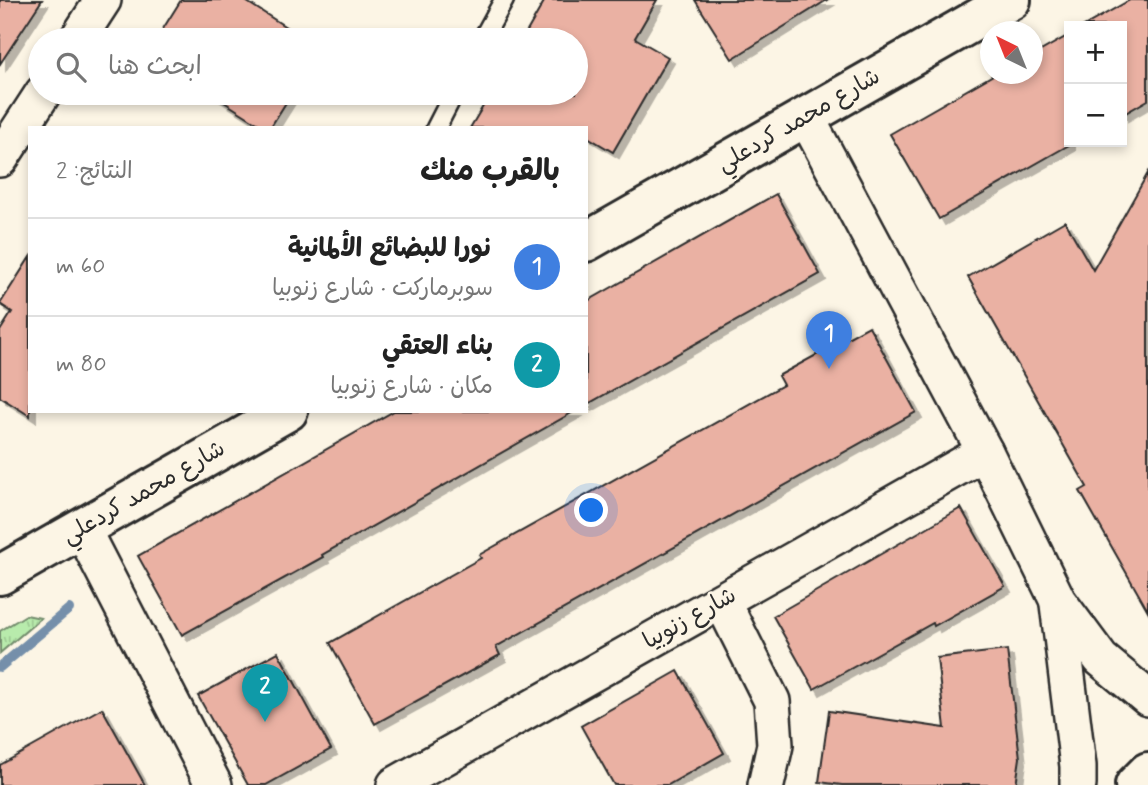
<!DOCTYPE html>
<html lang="ar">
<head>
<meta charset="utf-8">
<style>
	:root { --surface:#fff; --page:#f6f6f6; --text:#222; --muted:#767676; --line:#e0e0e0; --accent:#0b8043 }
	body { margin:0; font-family:Mynerve,"Playpen Sans Arabic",sans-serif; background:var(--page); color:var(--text); direction:rtl }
	.controls { position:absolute; right:21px; top:21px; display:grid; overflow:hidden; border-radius:0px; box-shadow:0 4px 10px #0003 }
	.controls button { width:63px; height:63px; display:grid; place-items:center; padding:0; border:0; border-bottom:2px solid var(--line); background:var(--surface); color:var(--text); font:35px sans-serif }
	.compass { position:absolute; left:980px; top:21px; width:63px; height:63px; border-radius:50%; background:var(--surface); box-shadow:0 4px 10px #0003; rotate:317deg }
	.you { position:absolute; left:592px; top:511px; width:24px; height:24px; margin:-18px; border:5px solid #fff; border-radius:50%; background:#1a73e8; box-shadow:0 0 0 10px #1a73e833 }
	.badge { display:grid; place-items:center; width:46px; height:46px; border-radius:50%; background:var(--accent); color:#fff; font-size:23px; font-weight:700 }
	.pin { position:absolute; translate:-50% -58px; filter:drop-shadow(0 2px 4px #0008) }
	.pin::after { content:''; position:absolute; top:37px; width:24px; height:21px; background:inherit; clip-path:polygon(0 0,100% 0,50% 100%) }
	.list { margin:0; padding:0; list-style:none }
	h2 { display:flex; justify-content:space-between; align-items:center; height:91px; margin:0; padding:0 28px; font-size:30px }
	h2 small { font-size:23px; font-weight:400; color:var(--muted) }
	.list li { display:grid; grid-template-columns:46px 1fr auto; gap:21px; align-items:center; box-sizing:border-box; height:98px; padding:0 28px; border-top:2px solid var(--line) }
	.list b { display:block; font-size:26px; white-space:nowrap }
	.list p { margin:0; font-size:23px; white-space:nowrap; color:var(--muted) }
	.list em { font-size:23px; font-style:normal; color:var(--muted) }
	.icon { flex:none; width:38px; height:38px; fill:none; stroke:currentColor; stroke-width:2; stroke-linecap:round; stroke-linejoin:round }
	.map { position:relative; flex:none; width:1148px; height:785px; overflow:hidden; direction:ltr }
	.search { position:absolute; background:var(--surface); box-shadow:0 4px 10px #0003; left:28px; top:28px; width:560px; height:77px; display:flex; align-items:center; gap:18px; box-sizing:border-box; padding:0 24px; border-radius:38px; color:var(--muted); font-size:26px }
	.panel { position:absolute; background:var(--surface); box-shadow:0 4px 10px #0003; left:28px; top:126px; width:560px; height:287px; border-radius:0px; direction:rtl }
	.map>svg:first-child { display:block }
	.grass { fill:url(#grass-tufts); stroke:#728b6c; stroke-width:2 }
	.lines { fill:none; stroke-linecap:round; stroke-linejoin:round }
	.stream { stroke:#748faa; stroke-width:10 }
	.building { fill:#eab1a3; stroke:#2b2b2b; stroke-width:2; filter:url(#shadow) }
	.service-casing { stroke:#2b2b2b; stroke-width:23 }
	.minor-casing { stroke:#2b2b2b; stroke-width:40 }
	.secondary-casing { stroke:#2b2b2b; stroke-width:44 }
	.service { stroke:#fcf5e5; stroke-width:18 }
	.minor { stroke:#fcf5e5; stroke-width:35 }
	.secondary { stroke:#fcf5e5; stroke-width:38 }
	.labels { text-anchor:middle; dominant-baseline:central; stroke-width:5; stroke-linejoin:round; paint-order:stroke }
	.street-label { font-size:23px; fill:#2b2b2b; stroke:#fcf5e5 }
</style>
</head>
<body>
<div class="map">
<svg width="1148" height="785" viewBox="0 0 1148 785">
	<defs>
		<pattern id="grass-tufts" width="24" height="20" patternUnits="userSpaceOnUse" patternTransform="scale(1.75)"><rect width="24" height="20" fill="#b8ebac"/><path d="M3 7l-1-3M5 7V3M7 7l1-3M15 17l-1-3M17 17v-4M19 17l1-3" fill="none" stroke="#9eca94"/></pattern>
		<filter id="shadow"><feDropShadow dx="6" dy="6" stdDeviation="0" flood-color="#0004"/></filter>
	</defs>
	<rect width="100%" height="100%" fill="#fcf5e5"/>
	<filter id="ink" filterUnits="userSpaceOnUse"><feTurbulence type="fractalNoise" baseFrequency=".0143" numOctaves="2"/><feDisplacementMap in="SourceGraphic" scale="14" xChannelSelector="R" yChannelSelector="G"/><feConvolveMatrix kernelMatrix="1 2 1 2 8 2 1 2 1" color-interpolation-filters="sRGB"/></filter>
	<g filter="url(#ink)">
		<polygon class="grass" points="26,615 41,618 0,653 0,631"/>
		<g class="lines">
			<polyline class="stream" points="0,667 69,609"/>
		</g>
		<g class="building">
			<polygon points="0,0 42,0 0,64"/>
			<polygon points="181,0 244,0 306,40 156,40"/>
			<polygon points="545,0 657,0 635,38 668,57 613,152 586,136 586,128 470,128 491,93 576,93 576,40 522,40"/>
			<polygon points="695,0 827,0 732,59"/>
			<polygon points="1130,0 1148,0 1148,100 1122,115 1122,26 1084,26"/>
			<polygon points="1069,35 1069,145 939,219 890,134 995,74 1032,74 1032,56"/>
			<polygon points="210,93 292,93 270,128 265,128"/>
			<polygon points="1148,173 1148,611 1080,491 1087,487 968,277 1065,221 1093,270"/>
			<polygon points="776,194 820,274 586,405 586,302"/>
			<polygon points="30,257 30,416 0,397 0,331 12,312 0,304"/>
			<polygon points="869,326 916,412 496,647 500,655 375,724 330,643 481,558 479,555 783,385 778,376"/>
			<polygon points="394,411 575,411 322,555 323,557 182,635 138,556"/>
			<polygon points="961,508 1005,586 934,626 933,623 814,689 773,616"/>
			<polygon points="1007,650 1020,758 1016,785 842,785 819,782 829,711 945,728 937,658"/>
			<polygon points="278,652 331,749 266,785 248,785 198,696"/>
			<polygon points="678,671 724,753 668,785 614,785 581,726"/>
			<polygon points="102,708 145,785 0,785 0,765"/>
		</g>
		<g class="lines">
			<g class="service-casing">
				<g id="service">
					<polyline points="482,40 504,0"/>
					<polyline points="436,128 454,93"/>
				</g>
			</g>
			<g class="minor-casing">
				<g id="minor">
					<polyline points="77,40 103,0"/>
					<polyline points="806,117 985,452 1058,601 1101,659 1148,698"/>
					<polyline points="0,159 43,93"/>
					<polyline points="82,529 214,785"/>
					<polyline points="722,601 772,701 775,745 766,785"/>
					<polyline points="1058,604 1078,766 1078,785"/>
					<polyline points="395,785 985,452"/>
				</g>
			</g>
			<g class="secondary-casing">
				<g id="secondary">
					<polyline points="586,242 1011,0"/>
					<polyline points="0,575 288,411"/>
					<polyline points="1135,785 1148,772"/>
				</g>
			</g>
			<use href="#service" class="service"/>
			<use href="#minor" class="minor"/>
			<use href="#secondary" class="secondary"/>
		</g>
	</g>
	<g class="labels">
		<g class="street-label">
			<text transform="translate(799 121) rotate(-30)">شارع محمد كردعلي</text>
			<text transform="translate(144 493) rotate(-30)">شارع محمد كردعلي</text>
			<text transform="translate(690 619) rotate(-29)">شارع زنوبيا</text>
		</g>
	</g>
</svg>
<div class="controls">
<button>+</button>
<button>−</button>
</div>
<svg class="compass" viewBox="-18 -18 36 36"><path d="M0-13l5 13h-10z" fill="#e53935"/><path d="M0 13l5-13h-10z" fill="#767676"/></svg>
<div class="you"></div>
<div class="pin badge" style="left:829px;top:369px;background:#3f7fe0">1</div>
<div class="pin badge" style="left:265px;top:722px;background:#0f9aa8">2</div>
<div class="search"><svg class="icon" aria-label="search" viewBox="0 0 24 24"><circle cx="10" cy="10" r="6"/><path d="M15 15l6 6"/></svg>ابحث هنا</div>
<section class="panel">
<h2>بالقرب منك<small>النتائج: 2</small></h2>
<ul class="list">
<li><span class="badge" style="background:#3f7fe0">1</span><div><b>نورا للبضائع الألمانية</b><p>سوبرماركت · شارع زنوبيا</p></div><em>60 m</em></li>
<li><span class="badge" style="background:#0f9aa8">2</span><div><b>بناء العتقي</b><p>مكان · شارع زنوبيا</p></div><em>80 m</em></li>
</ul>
</section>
</div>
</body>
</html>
